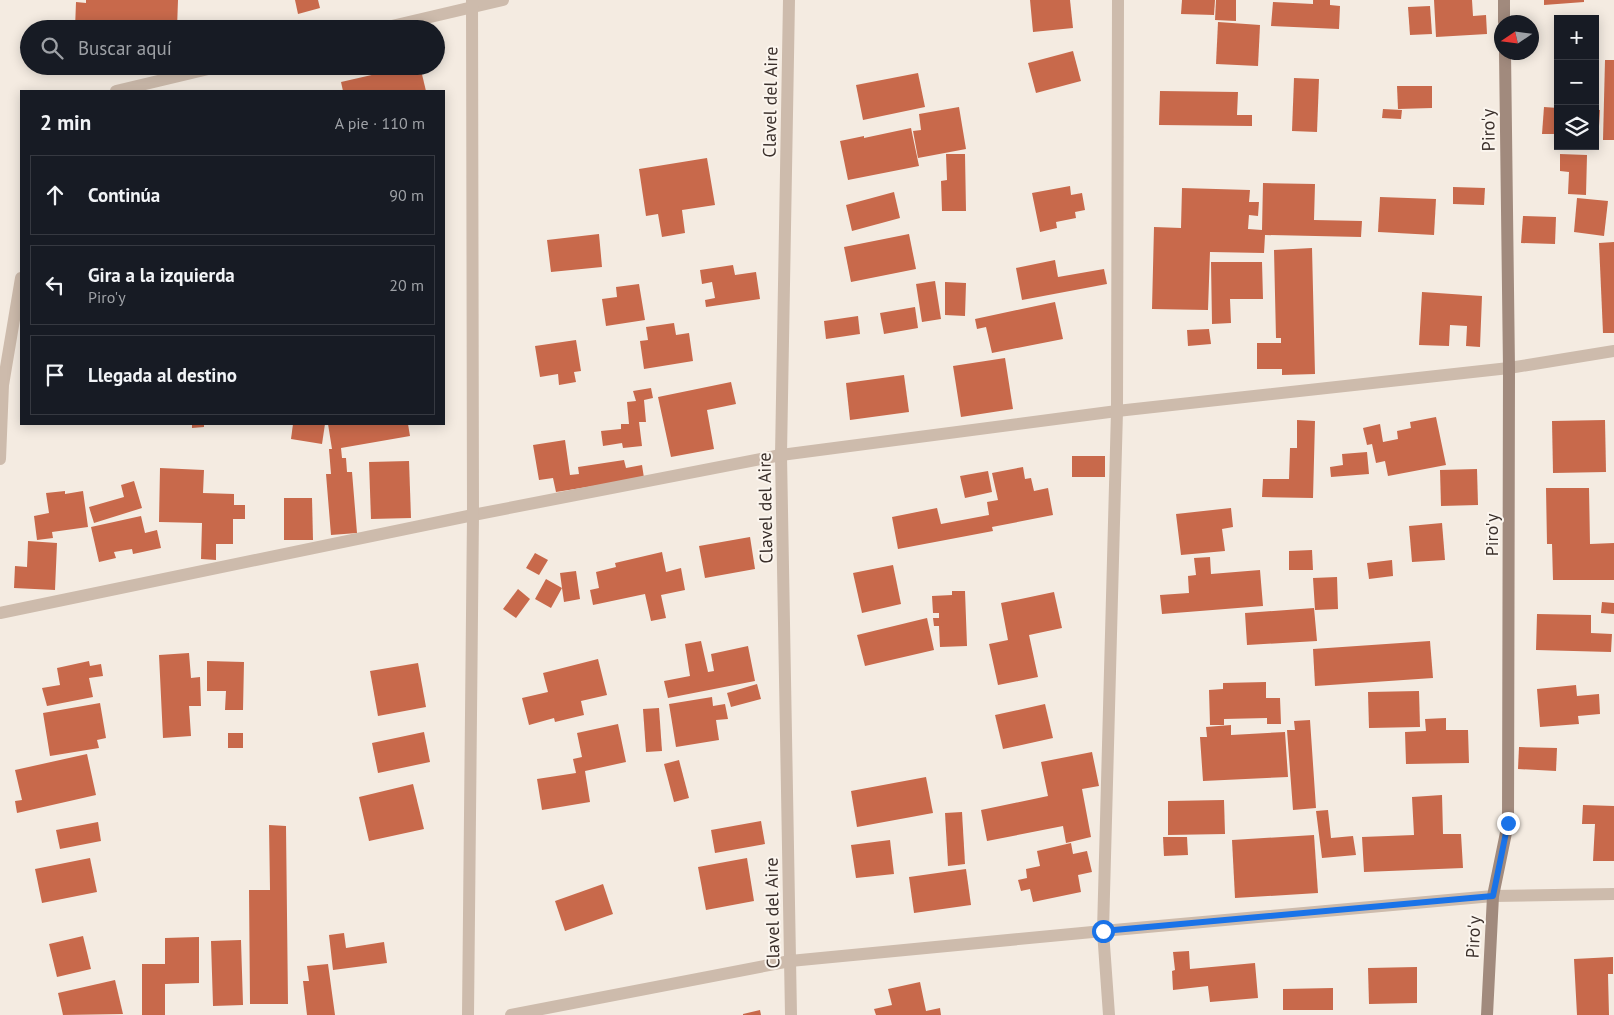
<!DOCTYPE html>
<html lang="es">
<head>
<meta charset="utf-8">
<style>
	:root { --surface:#171b24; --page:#242831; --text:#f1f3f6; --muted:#9ea1a6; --line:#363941 }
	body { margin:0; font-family:"PT Sans",sans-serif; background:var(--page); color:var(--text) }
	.controls { position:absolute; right:15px; top:15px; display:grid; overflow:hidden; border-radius:0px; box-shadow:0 2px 12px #0003 }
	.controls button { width:45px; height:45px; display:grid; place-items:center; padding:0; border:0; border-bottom:1px solid var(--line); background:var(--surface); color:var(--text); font:25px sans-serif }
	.compass { position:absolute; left:1494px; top:15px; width:45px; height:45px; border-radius:50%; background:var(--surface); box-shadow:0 2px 12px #0003; rotate:257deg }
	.stop { position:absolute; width:15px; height:15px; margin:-11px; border:4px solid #1a73e8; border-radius:50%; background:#fff }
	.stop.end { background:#1a73e8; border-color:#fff; box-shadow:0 1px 5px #0008 }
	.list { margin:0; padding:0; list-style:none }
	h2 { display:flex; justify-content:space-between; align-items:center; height:65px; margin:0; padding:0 20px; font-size:21px }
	h2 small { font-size:16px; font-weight:400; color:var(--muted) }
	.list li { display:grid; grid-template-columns:32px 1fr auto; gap:15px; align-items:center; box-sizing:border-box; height:80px; margin:0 10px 10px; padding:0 10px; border:1px solid var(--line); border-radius:0px }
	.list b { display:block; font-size:19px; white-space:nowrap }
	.list p { margin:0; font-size:16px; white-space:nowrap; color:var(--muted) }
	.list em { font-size:16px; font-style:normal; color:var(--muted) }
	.icon { flex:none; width:28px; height:28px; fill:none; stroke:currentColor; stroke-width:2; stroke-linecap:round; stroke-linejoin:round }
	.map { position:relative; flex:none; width:1614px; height:1015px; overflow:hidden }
	.search { position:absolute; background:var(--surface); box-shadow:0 2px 12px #0003; left:20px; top:20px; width:425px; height:55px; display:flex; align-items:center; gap:12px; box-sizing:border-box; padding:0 18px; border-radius:28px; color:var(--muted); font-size:19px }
	.panel { position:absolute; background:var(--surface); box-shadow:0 2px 12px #0003; left:20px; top:90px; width:425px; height:335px; border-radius:0px }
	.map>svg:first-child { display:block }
	.building { fill:#c8694b }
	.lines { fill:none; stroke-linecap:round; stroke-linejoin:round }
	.minor { stroke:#cdbbac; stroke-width:12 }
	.secondary { stroke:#a18a7d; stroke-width:12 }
	.route { stroke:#1a73e8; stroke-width:6 }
	.labels { text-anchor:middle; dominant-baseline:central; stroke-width:4; stroke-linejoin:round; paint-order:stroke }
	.street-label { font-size:18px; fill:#3b302b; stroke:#fbf5ee }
</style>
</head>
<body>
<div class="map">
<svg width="1614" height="1015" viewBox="0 0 1614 1015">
	<rect width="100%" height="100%" fill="#f4ebe1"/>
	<g class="building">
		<polygon points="86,0 178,0 177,29 152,29 152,23 122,21 122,29 75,29 76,2 86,3"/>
		<polygon points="295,0 318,0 320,8 298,14"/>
		<polygon points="1030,0 1070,0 1073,28 1033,32"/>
		<polygon points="1182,0 1215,0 1214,15 1181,14"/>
		<polygon points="1216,0 1236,0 1236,21 1215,20"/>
		<polygon points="1313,0 1330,0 1330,5 1340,6 1339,29 1271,26 1273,2 1313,4"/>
		<polygon points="1434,0 1472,0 1473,16 1486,15 1487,34 1436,37"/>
		<polygon points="1544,0 1584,0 1584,2 1544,5"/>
		<polygon points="1430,6 1432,34 1410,35 1408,7"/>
		<polygon points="1218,22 1260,25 1258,66 1216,64"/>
		<polygon points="1073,51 1081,81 1036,93 1028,63"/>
		<polygon points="1605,60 1614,60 1614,140 1603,140"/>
		<polygon points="411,66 420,66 426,91 343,91 341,82"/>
		<polygon points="918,73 925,107 863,120 856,85"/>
		<polygon points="1294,78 1319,79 1317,132 1292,131"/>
		<polygon points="1397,86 1432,86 1432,108 1398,109"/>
		<polygon points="1160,91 1238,92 1237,115 1252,115 1252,126 1159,125"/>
		<polygon points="959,107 966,149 918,158 913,131 921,130 919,114"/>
		<polygon points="1544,107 1558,108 1558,134 1542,134"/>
		<polygon points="1383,109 1402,110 1401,119 1382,118"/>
		<polygon points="1595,110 1600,110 1598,142 1595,141"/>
		<polygon points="911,128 919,166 848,180 840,141 864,136 864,138"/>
		<polygon points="946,154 965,154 966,211 942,211 941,181 947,180"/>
		<polygon points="1560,154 1587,155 1586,195 1568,194 1569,172 1560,171"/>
		<polygon points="707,158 715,205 682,210 685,233 662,237 658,214 646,216 639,169"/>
		<polygon points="1263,183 1315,184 1314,220 1362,221 1361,237 1265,235 1264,253 1210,252 1208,310 1152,309 1154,227 1181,228 1182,188 1250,190 1249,202 1259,202 1258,216 1249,215 1248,229 1262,230"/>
		<polygon points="1070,186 1071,195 1082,193 1085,210 1075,212 1076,218 1056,222 1057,228 1040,232 1032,193"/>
		<polygon points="1453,187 1485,188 1484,205 1453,204"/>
		<polygon points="894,192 900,218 852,231 846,205"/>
		<polygon points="1380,197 1436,199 1434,235 1378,232"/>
		<polygon points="1577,198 1608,201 1604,236 1574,232"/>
		<polygon points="1523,216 1556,217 1555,244 1521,243"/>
		<polygon points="599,234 602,267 551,272 547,240"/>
		<polygon points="909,234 916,269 851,282 844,247"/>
		<polygon points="1614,242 1614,333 1603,333 1599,243"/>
		<polygon points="1312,248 1315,374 1282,375 1282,369 1257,369 1257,343 1281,343 1281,338 1276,338 1274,250"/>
		<polygon points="1055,260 1058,277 1104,269 1107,284 1022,300 1016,268"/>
		<polygon points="1211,262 1262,262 1263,299 1230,299 1231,323 1212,324"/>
		<polygon points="733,265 735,275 756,272 760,299 706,307 705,300 715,298 712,282 702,284 700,270"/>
		<polygon points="935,281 941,319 922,322 916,284"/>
		<polygon points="945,282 966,283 965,316 945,315"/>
		<polygon points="639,284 645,320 606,326 602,299 617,297 616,287"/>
		<polygon points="1422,292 1482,296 1480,347 1466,346 1467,326 1450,325 1449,346 1419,345"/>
		<polygon points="1055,302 1063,339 992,353 986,327 977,329 975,319"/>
		<polygon points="915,307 918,328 884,334 880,313"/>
		<polygon points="858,316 860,334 826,339 824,321"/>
		<polygon points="674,323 676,335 689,333 693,361 644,369 640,341 648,340 646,327"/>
		<polygon points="1209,329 1211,344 1188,346 1187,330"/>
		<polygon points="576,340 581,371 574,372 576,382 559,385 558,374 540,377 535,346"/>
		<polygon points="1005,358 1013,409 961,417 953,366"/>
		<polygon points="904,375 909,412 850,420 846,383"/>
		<polygon points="731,382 736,404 707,410 714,449 671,457 658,397"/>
		<polygon points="651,388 653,398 644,400 646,422 639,422 642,446 623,448 622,443 603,446 601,431 621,429 621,424 629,424 627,402 636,401 633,391"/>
		<polygon points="1436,417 1446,465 1388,476 1385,461 1376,463 1372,444 1367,445 1363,428 1380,424 1383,442 1398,439 1397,431 1411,428 1410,422"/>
		<polygon points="1297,420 1315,421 1313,498 1262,497 1263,479 1289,479 1290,448 1297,448"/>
		<polygon points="1605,420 1606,472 1553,473 1552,421"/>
		<polygon points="192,424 204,424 204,427 192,428"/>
		<polygon points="293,424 325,424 322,444 291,439"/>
		<polygon points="328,424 408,424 410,436 341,448 342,458 346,458 347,472 352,472 357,533 331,535 326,474 331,474 329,449 332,449"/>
		<polygon points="565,440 570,475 579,474 578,467 624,460 626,468 642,465 644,478 556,492 553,478 539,480 533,445"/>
		<polygon points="1367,452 1369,474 1331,477 1330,467 1343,465 1342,454"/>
		<rect x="1072" y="456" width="33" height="21"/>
		<polygon points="409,461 411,518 371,519 369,462"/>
		<polygon points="1023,467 1025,479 1031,478 1034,491 1048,488 1053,515 992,527 993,531 898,549 892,517 937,508 941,524 989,515 987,502 998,500 992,473"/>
		<polygon points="160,468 204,470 203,493 234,494 234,505 245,505 245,519 233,519 233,544 216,544 216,560 201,559 202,523 159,522"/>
		<polygon points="1477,469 1478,505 1441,506 1440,470"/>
		<polygon points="988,471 992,492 965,498 960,476"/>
		<polygon points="134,481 142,508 94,523 89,507 124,497 121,485"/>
		<polygon points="1546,488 1589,488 1590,544 1614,543 1614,580 1553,580 1552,544 1547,544"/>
		<polygon points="65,491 65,494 83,491 88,527 52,532 53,538 37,540 34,516 49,513 46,493"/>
		<polygon points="284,498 312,498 313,540 284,540"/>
		<polygon points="1231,508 1233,527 1222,529 1225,551 1181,555 1176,514"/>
		<polygon points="141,516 145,533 157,530 161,548 133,554 132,549 114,552 116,558 99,562 91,527"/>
		<polygon points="1442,523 1445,560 1412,562 1409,526"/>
		<polygon points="750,537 755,569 705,578 699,546"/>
		<polygon points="28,541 57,543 55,590 14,588 15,566 27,567"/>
		<polygon points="1312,550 1313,570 1289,570 1289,551"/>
		<polygon points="662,552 666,572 681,568 685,590 661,595 666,618 651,621 645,594 593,605 590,590 599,588 596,572 616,567 615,563"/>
		<polygon points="535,553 548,560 539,575 526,568"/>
		<polygon points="1210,557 1211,574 1260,570 1263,606 1162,614 1160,595 1189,593 1188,576 1196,575 1194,558"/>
		<polygon points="1392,560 1393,576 1369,579 1367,563"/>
		<polygon points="893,565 901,604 862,613 853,573"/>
		<polygon points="576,571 580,599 564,602 562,588 551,608 535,599 546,579 562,588 560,573"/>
		<polygon points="1337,577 1338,609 1315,610 1313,578"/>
		<polygon points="518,589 530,599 516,618 503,609"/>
		<polygon points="952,591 965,591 967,646 940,647 939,626 934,626 933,618 939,618 939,613 933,613 932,596 952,595"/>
		<polygon points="1054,592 1062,628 1029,635 1038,677 998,685 989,644 1008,640 1001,603"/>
		<polygon points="1602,602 1614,603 1614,614 1601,613"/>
		<polygon points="1314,608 1317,641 1247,645 1245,613"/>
		<polygon points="1537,614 1591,615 1591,633 1612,634 1611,652 1536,650"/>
		<polygon points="927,618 934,650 865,666 857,635"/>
		<polygon points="701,641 708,672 714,671 711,654 748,646 755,681 668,698 664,681 690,676 685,644"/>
		<polygon points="1430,641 1433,678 1315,686 1313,649"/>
		<polygon points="189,653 191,678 200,677 201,706 189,706 191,736 163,738 159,655"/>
		<polygon points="598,659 607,695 581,701 584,715 555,722 554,718 529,725 522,698 548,692 543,673"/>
		<polygon points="89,661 90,666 101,664 103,676 89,678 93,697 47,706 42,688 60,685 57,668"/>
		<polygon points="207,661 244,662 243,710 225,710 226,691 207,691"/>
		<polygon points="418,663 426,707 378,716 370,671"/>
		<polygon points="1266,682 1266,698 1280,698 1281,724 1267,724 1267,718 1224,719 1224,725 1210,725 1209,690 1223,689 1223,683"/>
		<polygon points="757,684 761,699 731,707 727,693"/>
		<polygon points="1576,685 1577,696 1599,694 1600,714 1578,716 1579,724 1540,727 1537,689"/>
		<polygon points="1419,691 1420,727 1369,728 1368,692"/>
		<polygon points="712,697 713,706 725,704 728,719 716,720 719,740 676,747 669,704"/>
		<polygon points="100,703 106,738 97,740 99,748 50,756 43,713"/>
		<polygon points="1045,704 1053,738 1003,749 995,715"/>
		<polygon points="659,708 662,751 646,752 643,709"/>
		<polygon points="1446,718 1446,730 1468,730 1469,763 1406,764 1405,732 1426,731 1425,719"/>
		<polygon points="1310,720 1316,808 1293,810 1287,730 1295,730 1294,721"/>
		<polygon points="618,724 626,762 585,771 590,802 542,810 537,779 576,773 573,759 582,757 577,733"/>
		<polygon points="1231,725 1231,735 1285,732 1288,777 1203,781 1200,737 1207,737 1206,727"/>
		<polygon points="424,732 430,762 378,773 372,743"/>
		<rect x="228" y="733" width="15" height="15"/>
		<polygon points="1519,747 1557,748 1556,771 1518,769"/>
		<polygon points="1092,752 1099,786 1082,789 1091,837 1066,843 1063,826 987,841 981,810 1048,796 1041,762"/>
		<polygon points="87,754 96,795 17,813 15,801 22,800 15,770"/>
		<polygon points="679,760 689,798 674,802 664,764"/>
		<polygon points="926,777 933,813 857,827 851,791"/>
		<polygon points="413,784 424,829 369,841 359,797"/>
		<polygon points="1442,795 1443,834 1461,834 1463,868 1364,872 1362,837 1414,835 1412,797"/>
		<polygon points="1224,800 1225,834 1168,835 1168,801"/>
		<polygon points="1583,805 1614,806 1614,861 1593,861 1595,824 1582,824"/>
		<polygon points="1328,810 1331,838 1353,836 1356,855 1322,858 1316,811"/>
		<polygon points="962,812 965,864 948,866 945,813"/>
		<polygon points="761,821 765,844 715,853 711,830"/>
		<polygon points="98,822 101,841 60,849 56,830"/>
		<polygon points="269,825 286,826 288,1004 250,1004 249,890 270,890"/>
		<polygon points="1314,835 1318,893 1235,898 1232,840"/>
		<polygon points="1163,837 1187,837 1188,855 1164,856"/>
		<polygon points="890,840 894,874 856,878 851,845"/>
		<polygon points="1071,843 1073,854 1087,851 1092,872 1078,875 1081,892 1033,902 1030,889 1021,891 1018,880 1027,878 1026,869 1040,866 1037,851"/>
		<polygon points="90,858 97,892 42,903 35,869"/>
		<polygon points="747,858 754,901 706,910 698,867"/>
		<polygon points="966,869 971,905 914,913 909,877"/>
		<polygon points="603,884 613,914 565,931 555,901"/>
		<polygon points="344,933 346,948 384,942 387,963 333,970 329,935"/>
		<polygon points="83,936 91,969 57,977 49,944"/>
		<polygon points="199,937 199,983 165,984 165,1015 142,1015 142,964 165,964 165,938"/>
		<polygon points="241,940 243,1005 213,1006 211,941"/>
		<polygon points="1189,951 1190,969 1255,963 1258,998 1210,1002 1208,986 1173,990 1172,971 1175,970 1173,952"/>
		<polygon points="1613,957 1613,974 1608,974 1609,1015 1577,1015 1574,959"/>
		<polygon points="328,964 335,1015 307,1015 303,981 309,981 307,966"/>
		<polygon points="1417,967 1417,1003 1369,1004 1368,968"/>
		<polygon points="115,980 123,1014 63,1015 58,993"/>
		<polygon points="920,982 926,1011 940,1008 941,1015 876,1015 874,1009 892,1005 888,989"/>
		<polygon points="1333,988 1333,1010 1283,1010 1283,989"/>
		<polygon points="760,1010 761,1015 743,1015 743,1014"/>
	</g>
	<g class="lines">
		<g class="minor">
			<polyline points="789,0 781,455 791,1015"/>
			<polyline points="379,29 503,0"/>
			<polyline points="116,91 221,66"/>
			<polyline points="0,459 3,385 21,278"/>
			<polyline points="0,613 473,515 781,455 1117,411 1509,368 1614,351"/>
			<polyline points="468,1015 473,515 472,0"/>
			<polyline points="511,1015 790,961 1103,931 1493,896 1614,894"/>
			<polyline points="1109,1015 1103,931 1117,411 1118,0"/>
		</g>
		<g class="secondary">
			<polyline points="1504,0 1504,22"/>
			<polyline points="1487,1015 1493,896 1508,823 1509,368 1505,52"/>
		</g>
	</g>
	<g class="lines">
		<polyline class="route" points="1103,931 1493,896 1508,823"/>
	</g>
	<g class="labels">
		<g class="street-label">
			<text transform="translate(770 102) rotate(-89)">Clavel del Aire</text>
			<text transform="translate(1488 130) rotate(-91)">Piro'y</text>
			<text transform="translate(765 508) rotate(-91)">Clavel del Aire</text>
			<text transform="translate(1491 535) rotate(-90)">Piro'y</text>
			<text transform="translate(772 913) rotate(-91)">Clavel del Aire</text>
			<text transform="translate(1473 937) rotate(-87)">Piro'y</text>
		</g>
	</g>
</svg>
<div class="controls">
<button>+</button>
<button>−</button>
<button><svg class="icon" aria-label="layers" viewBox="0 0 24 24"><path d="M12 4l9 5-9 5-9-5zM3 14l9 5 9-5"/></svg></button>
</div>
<svg class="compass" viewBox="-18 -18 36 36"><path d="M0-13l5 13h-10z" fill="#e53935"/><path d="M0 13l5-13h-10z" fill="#9ea1a6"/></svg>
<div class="stop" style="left:1103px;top:931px"></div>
<div class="stop end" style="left:1508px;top:823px"></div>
<div class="search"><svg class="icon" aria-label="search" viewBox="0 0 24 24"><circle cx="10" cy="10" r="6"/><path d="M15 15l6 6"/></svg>Buscar aquí</div>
<section class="panel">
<h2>2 min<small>A pie · 110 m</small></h2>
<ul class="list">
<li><svg class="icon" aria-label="ahead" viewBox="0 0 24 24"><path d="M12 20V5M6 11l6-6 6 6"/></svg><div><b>Continúa</b></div><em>90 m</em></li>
<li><svg class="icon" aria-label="left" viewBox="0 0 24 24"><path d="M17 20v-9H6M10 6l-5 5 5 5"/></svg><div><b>Gira a la izquierda</b><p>Piro'y</p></div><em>20 m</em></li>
<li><svg class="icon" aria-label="arrive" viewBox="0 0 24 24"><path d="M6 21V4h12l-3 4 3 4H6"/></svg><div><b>Llegada al destino</b></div></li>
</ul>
</section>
</div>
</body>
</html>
